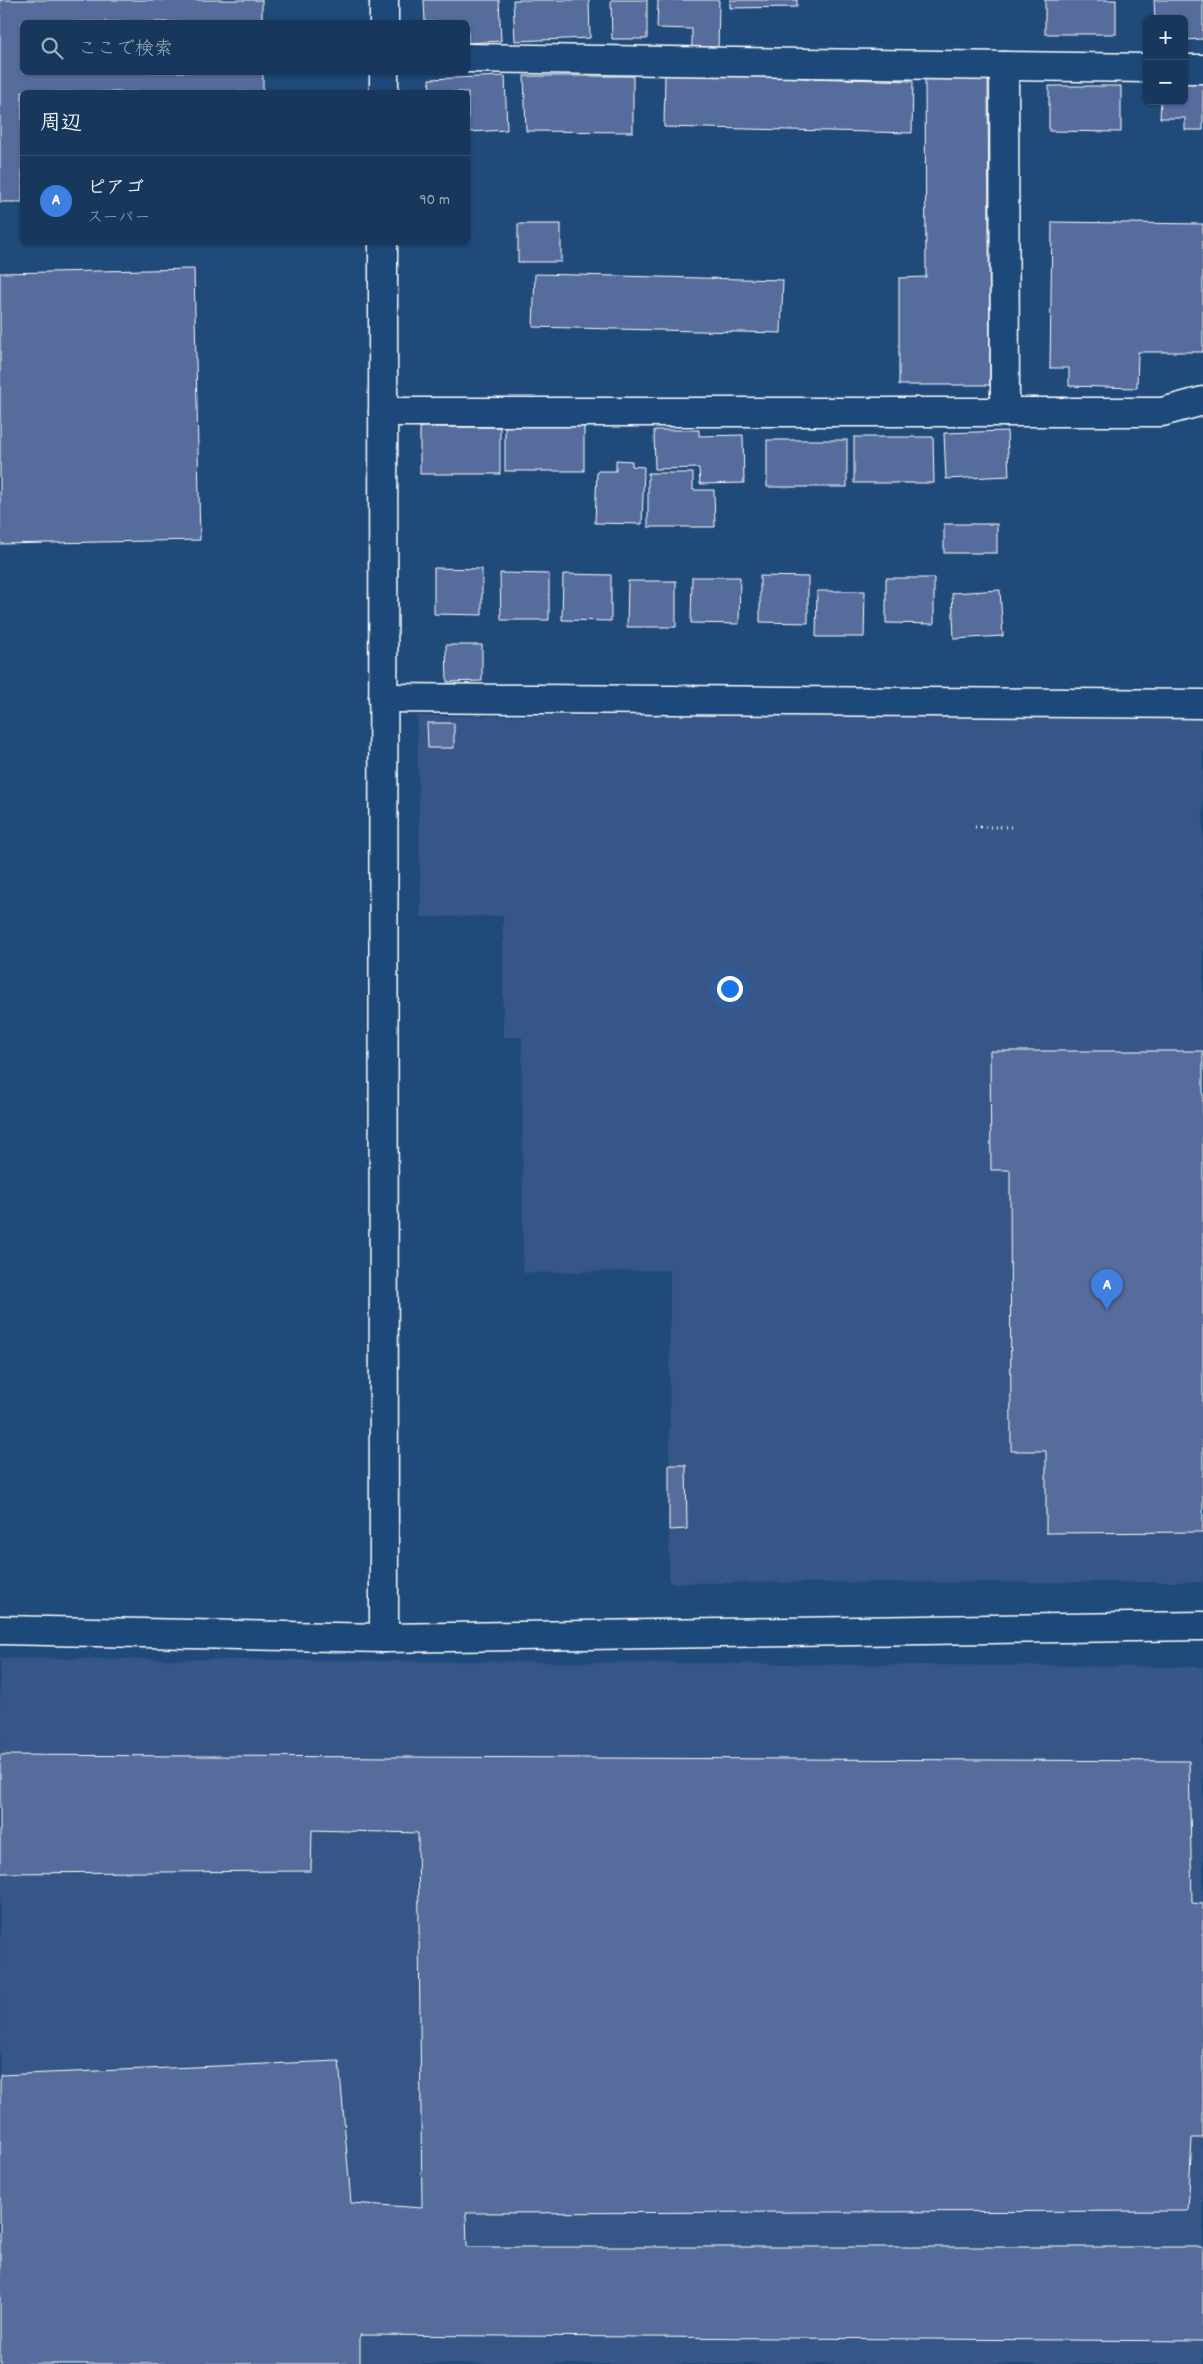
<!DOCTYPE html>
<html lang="ja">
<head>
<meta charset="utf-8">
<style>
	:root { --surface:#17385c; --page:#203f62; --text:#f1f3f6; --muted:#9eacbb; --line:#365272; --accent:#8c9099 }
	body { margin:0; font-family:Dekko,"Klee One",sans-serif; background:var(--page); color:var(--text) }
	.controls { position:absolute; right:15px; top:15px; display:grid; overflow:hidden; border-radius:8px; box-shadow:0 1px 4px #0004 }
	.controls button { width:45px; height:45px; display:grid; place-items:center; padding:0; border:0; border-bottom:1px solid var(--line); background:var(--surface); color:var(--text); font:25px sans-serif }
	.you { position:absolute; left:729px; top:988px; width:18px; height:18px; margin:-12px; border:4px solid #fff; border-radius:50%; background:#1a73e8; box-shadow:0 0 0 8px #1a73e833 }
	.badge { display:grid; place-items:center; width:32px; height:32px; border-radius:50%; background:var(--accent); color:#fff; font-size:16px; font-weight:700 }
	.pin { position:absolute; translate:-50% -41px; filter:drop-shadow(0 1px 2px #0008) }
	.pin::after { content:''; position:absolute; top:26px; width:18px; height:15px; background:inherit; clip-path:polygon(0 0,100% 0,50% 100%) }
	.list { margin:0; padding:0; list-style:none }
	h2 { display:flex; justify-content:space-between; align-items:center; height:65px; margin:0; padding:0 20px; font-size:21px }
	h2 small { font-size:16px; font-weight:400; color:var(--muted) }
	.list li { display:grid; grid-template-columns:32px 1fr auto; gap:15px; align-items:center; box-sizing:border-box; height:90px; padding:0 20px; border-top:1px solid var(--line) }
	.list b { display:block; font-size:19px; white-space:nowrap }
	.list p { margin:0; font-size:16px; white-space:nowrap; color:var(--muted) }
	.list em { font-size:16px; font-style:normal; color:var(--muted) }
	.icon { flex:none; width:28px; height:28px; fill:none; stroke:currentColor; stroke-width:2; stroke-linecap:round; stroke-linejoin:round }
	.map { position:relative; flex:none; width:1203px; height:2364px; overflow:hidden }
	.search { position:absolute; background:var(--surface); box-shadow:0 1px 4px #0004; left:20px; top:20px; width:450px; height:55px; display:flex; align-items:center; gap:12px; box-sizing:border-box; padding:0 18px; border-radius:8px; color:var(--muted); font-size:19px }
	.panel { position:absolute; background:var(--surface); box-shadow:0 1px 4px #0004; left:20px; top:90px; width:450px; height:155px; border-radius:8px }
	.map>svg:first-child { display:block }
	.built { fill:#345786 }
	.building { fill:#566c9c; stroke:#fff }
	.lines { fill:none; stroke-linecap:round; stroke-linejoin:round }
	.minor-casing { stroke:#fff; stroke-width:31 }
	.path { stroke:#fff; stroke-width:3; stroke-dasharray:1 4; stroke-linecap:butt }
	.minor { stroke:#1f4a7a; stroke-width:28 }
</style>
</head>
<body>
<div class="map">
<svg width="1203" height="2364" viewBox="0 0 1203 2364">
	<rect width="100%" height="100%" fill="#1f4a7a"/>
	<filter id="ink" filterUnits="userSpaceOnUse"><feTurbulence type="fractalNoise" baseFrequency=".02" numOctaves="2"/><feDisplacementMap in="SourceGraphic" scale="10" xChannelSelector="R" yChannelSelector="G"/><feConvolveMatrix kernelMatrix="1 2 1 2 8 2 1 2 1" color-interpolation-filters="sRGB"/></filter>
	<g filter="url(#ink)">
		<g class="built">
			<polygon points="417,716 1203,716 1203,1582 669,1583 670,1270 523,1273 522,1037 503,1037 503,916 421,917"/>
			<polygon points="0,1658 1203,1667 1203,2364 0,2364"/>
		</g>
		<g class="building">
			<polygon points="0,0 262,0 262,22 22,22 22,72 263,72 263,92 22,92 22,202 0,202"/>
			<polygon points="424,0 499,0 501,41 468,43 468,22 425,22"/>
			<polygon points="513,0 589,0 590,38 515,41"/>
			<polygon points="611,0 647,0 647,39 612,39"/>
			<polygon points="658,0 719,0 718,53 692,52 692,29 657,28"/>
			<polygon points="730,0 797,0 797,7 730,8"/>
			<rect x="1045" y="0" width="71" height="34"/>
			<polygon points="1154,0 1203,0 1203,39 1184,40 1184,19 1155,19"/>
			<polygon points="665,74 913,81 912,133 664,127"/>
			<polygon points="505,76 507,130 468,132 468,92 430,92 429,79"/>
			<polygon points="524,76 633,76 633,132 526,131"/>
			<polygon points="925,76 988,76 990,385 899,385 899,278 926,277"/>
			<polygon points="1184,83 1203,83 1203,130 1185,130 1185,118 1160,118 1161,101 1184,101"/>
			<polygon points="1049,86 1121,86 1121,132 1049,131"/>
			<polygon points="1052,222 1203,224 1203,352 1138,352 1137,388 1069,386 1069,368 1050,368"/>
			<rect x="518" y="224" width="43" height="38"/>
			<polygon points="194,269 200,540 0,544 0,273"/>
			<polygon points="535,274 783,280 781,333 533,327"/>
			<rect x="505" y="425" width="79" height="46"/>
			<rect x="420" y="427" width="80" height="47"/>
			<polygon points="654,430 699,430 699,436 743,435 744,483 700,484 699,468 655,469"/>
			<polygon points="1007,431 1009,476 946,479 944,433"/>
			<polygon points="854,437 933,437 934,483 854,483"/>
			<rect x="767" y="440" width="80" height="47"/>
			<polygon points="616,460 632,461 632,466 644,467 642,524 595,523 597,471 616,471"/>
			<polygon points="648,473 693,473 693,490 714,490 715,527 648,527"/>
			<rect x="944" y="524" width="53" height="29"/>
			<polygon points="434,568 482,569 482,615 434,614"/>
			<polygon points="500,573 549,574 549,620 501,620"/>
			<polygon points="563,574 611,575 611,621 562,620"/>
			<polygon points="760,576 808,577 808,623 760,622"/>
			<polygon points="692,577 740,577 739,624 691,623"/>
			<polygon points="886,578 934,578 934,624 886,623"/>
			<polygon points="628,581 676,581 676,627 627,627"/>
			<polygon points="1000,590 1003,636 954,639 952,593"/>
			<polygon points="817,591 865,591 864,637 816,637"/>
			<polygon points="446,645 482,645 482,681 447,682"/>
			<polygon points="427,723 454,723 454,748 428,748"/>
			<polygon points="990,1051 1203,1051 1203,1532 1046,1533 1046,1451 1011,1451 1010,1170 991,1170"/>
			<polygon points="669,1465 686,1465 687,1529 669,1530"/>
			<polygon points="0,1755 1189,1761 1192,1903 1203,1904 1203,2138 1192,2138 1188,2211 466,2213 467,2247 1203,2247 1203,2341 360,2335 360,2364 0,2364 0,2075 339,2061 351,2203 422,2208 418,1833 312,1830 311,1871 0,1873"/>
		</g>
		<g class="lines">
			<g class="minor-casing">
				<g id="minor">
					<polyline points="384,22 384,0"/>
					<polyline points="468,58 1147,68"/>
					<polyline points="1004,66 1005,412"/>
					<polyline points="1184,69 1203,69"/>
					<polyline points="384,92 384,72"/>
					<polyline points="383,242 384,1638"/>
					<polyline points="383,412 1162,412 1203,401"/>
					<polyline points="383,698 1203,704"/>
					<polyline points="0,1630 384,1638 1203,1626"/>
				</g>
			</g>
			<polyline class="path" points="975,827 1011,827"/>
			<use href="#minor" class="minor"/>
		</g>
	</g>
</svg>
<div class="controls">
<button>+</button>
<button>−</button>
</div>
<div class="you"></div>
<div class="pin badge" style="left:1107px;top:1310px;background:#3f7fe0">A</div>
<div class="search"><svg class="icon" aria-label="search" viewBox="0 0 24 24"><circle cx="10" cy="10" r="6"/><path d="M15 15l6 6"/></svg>ここで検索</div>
<section class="panel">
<h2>周辺<small></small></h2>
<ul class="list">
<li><span class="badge" style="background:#3f7fe0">A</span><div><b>ピアゴ</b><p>スーパー</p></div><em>90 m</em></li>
</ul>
</section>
</div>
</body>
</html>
